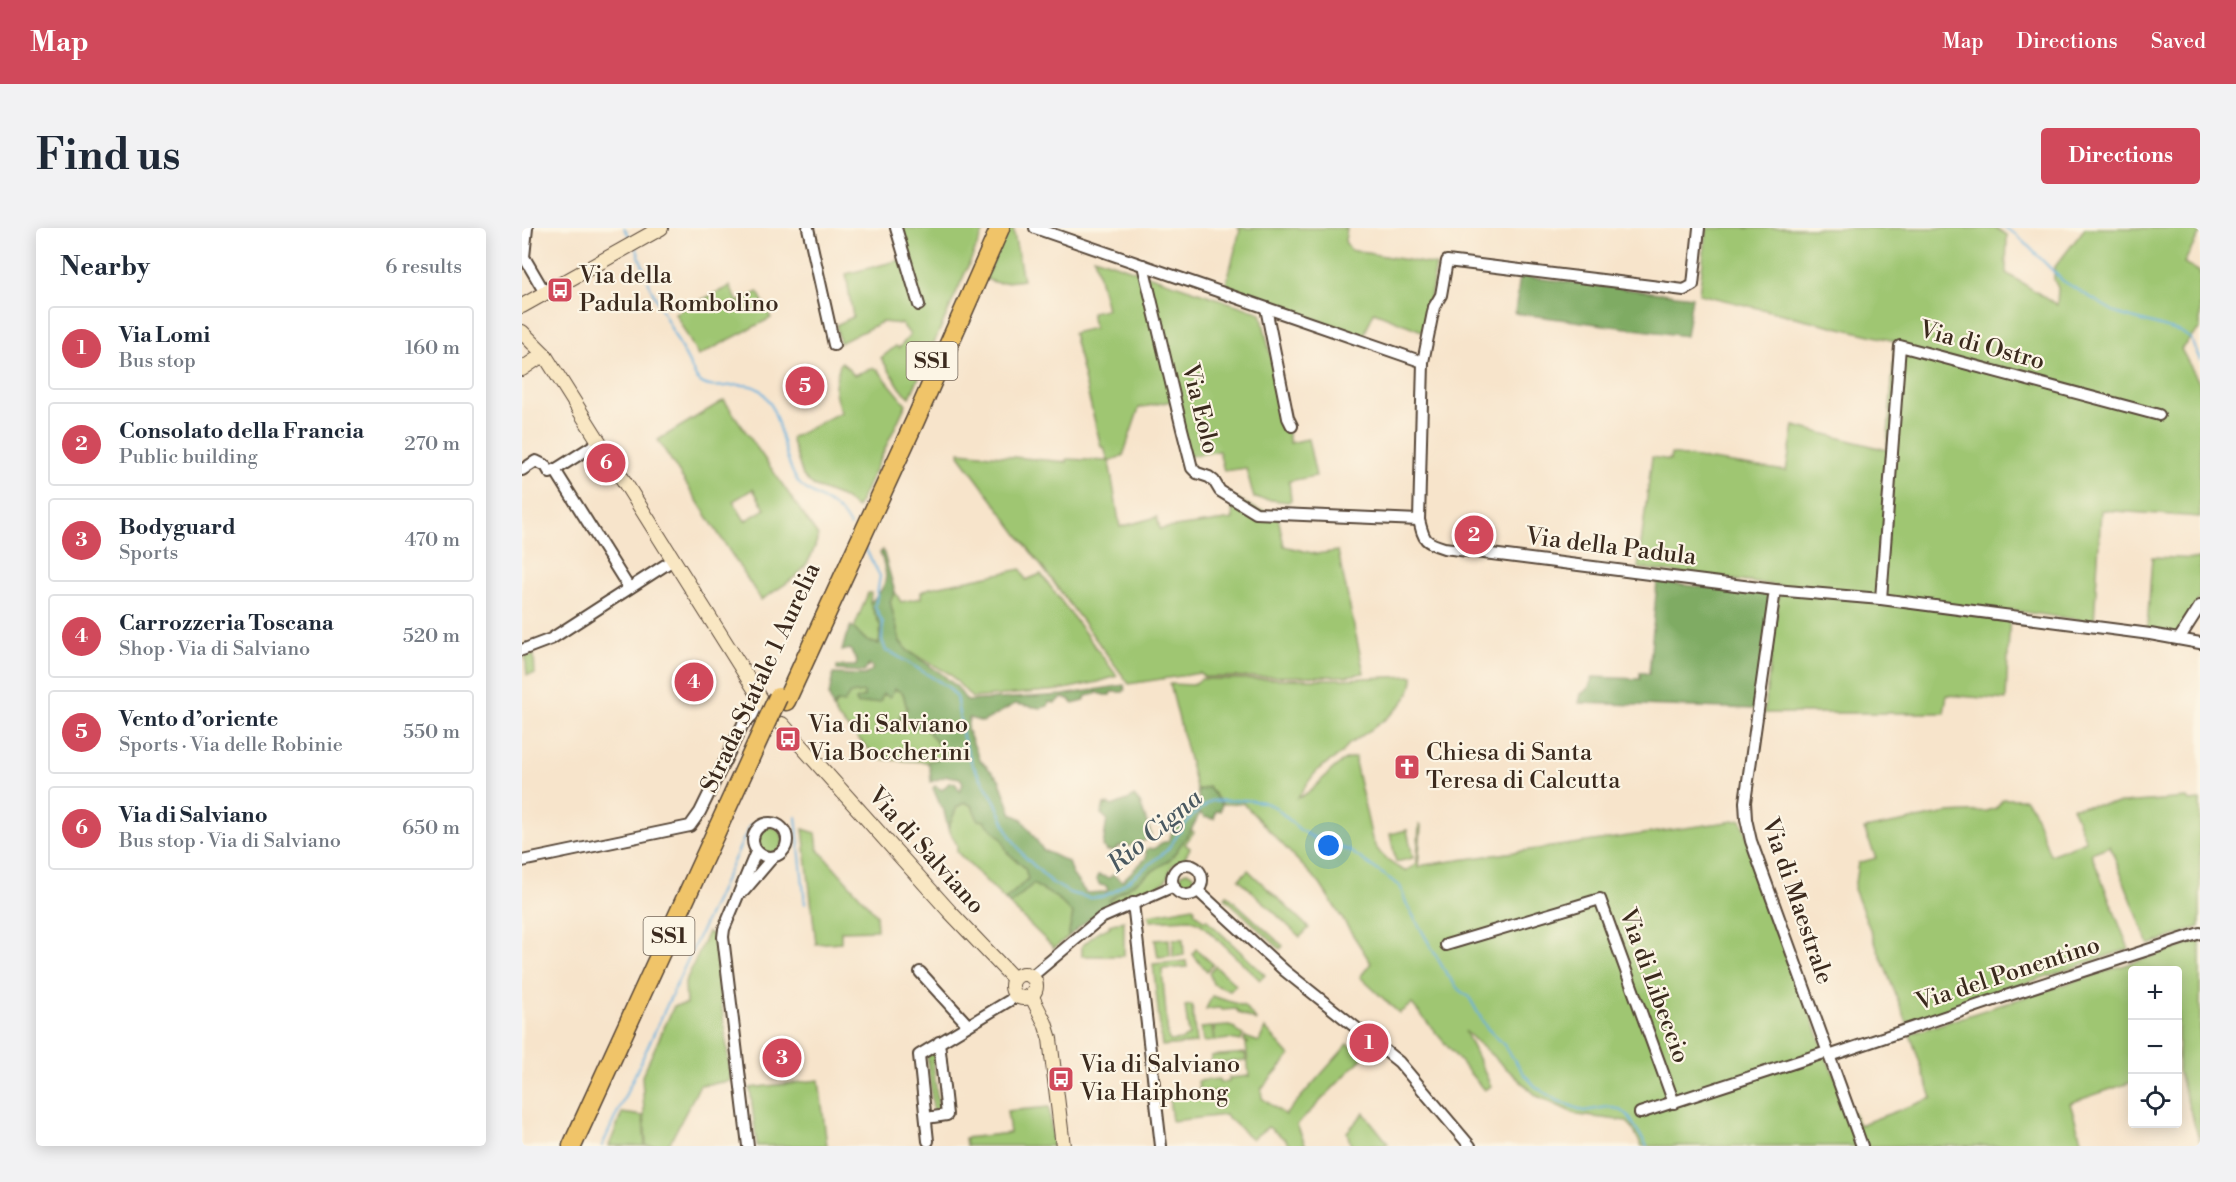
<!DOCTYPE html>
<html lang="en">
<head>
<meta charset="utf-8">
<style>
	:root { --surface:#fff; --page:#f2f2f3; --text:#1f2937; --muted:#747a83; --line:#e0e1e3; --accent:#d1495b }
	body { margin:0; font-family:"Libre Bodoni",serif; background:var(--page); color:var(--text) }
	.controls { position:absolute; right:18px; bottom:18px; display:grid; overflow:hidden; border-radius:6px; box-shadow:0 3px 15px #0003 }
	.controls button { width:54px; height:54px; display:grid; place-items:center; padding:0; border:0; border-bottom:2px solid var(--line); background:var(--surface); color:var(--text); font:30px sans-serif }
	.you { position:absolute; left:807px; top:618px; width:21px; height:21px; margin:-15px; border:4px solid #fff; border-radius:50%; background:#1a73e8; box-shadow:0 0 0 9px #1a73e833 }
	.badge { display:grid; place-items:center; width:39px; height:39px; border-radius:50%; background:var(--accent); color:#fff; font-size:20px; font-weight:700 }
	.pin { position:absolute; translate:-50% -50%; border:3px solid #fff; box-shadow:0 2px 6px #0006 }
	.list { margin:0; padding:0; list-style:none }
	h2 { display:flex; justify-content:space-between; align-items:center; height:78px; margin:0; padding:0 24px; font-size:26px }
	h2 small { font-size:20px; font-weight:400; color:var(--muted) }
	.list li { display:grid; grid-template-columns:39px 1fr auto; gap:18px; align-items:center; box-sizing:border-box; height:84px; margin:0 12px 12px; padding:0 12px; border:2px solid var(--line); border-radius:6px }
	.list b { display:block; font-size:22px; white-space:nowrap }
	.list p { margin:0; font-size:20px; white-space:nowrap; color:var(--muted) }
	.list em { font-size:20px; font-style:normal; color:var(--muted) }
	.icon { flex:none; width:33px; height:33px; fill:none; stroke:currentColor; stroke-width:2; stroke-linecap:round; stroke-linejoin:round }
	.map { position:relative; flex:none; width:1678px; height:918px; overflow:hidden; border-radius:6px }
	header { display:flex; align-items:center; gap:36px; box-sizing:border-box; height:84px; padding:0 30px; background:var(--accent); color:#fff }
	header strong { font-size:28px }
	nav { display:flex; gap:33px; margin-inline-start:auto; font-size:21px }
	.intro { display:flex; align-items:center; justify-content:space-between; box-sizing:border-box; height:144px; padding:0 36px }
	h1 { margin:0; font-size:42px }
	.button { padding:15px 27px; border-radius:6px; background:var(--accent); color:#fff; font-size:21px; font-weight:700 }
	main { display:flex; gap:36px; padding:0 36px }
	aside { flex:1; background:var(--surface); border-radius:6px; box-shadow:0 3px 15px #0003 }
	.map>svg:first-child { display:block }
	.green { fill:#9fc672; stroke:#6d7848; stroke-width:1.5; fill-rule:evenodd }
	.forest { fill:#7fab64; stroke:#5d6a41; stroke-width:1.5 }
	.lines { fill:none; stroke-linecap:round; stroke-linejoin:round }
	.stream { stroke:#66b0de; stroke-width:2 }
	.street-casing { stroke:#574638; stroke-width:14 }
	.secondary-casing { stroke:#574638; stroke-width:16 }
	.highway-casing { stroke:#574638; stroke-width:21 }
	.street { stroke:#fff; stroke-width:10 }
	.secondary { stroke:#f9e7c3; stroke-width:14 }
	.highway { stroke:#f0c469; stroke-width:18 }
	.highway-bridge-casing { stroke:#574638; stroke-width:21; stroke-linecap:butt }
	.highway-bridge { stroke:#f0c469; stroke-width:18 }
	.labels { text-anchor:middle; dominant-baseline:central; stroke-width:4.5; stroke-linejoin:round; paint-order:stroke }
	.shield { fill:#fcf5e5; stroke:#75675a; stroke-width:1.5 }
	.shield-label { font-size:22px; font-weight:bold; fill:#3b2a1e }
	.poi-label { font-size:24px; fill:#3b2a1e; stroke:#fcf5e5; text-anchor:start }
	.street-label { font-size:24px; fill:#3b2a1e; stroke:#fcf5e5 }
	.water-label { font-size:26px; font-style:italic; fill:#4a5961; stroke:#fcf5e5 }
</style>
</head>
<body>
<header>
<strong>Map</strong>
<nav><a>Map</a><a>Directions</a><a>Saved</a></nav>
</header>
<div class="intro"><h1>Find us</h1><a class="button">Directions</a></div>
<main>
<aside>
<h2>Nearby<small>6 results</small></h2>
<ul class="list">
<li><span class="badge">1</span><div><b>Via Lomi</b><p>Bus stop</p></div><em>160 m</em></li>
<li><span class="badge">2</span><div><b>Consolato della Francia</b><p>Public building</p></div><em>270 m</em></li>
<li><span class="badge">3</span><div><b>Bodyguard</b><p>Sports</p></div><em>470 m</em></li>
<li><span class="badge">4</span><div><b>Carrozzeria Toscana</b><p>Shop · Via di Salviano</p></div><em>520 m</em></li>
<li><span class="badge">5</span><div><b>Vento d’oriente</b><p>Sports · Via delle Robinie</p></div><em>550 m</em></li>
<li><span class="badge">6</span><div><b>Via di Salviano</b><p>Bus stop · Via di Salviano</p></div><em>650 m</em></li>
</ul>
</aside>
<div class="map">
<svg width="1678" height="918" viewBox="0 0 1678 918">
	<rect width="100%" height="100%" fill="#fcf5e5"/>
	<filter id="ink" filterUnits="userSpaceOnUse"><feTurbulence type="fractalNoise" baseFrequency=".0167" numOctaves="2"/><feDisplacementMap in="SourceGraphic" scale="12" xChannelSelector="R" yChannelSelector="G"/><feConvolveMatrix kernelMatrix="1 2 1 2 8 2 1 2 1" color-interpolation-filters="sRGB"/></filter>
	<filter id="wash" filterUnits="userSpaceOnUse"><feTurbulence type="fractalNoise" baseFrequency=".008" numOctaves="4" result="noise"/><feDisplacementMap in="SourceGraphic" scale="24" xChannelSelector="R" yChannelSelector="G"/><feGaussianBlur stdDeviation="1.35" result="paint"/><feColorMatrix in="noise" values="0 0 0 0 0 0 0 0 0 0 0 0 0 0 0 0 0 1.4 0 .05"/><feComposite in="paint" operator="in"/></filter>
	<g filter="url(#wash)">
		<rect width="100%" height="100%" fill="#f7e4cb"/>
		<g class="green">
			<polygon points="375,0 463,0 388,169 379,161 359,130 374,118 377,120 388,107 380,96 360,94 318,115 314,97 331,89 324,46 382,31"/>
			<polygon points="486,0 491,0 501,52 476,55 463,51"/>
			<polygon points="716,0 825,0 823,13 828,22 914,37 902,104 852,84 841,109 704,57 718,2"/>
			<polygon points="1185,0 1474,0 1485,7 1484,45 1535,77 1536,60 1532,52 1532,40 1563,0 1678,0 1678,5 1662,35 1678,44 1678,100 1659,121 1678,156 1678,289 1579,282 1572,394 1488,382 1484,472 1425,467 1422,485 1242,485 1258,358 1116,340 1130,229 1148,232 1149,226 1264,243 1272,198 1365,222 1373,113 1177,66"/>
			<polygon points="572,29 739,85 768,215 786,211 794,248 767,253 769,272 766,274 732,270 724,240 702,243 697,223 663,229 649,173 617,180 601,228 587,233 598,299 635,289 638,301 711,291 709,268 736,282 755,284 762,318 794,326 816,323 842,445 824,448 682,449 678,445 607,456 437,227 438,224 545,234 545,231 586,233 582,219 579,219 551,105 572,100 569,84 585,81"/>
			<polygon points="208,58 216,74 236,64 249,90 176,128 153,85"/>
			<path d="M320 134 332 147 351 140 356 142 384 176 335 280 319 269 291 258 281 248 269 210 319 184C310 161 312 159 318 136Z"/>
			<path d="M202 172 296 308C287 346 269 352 239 372L136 212ZM231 261 243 281 223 293 211 273Z"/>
			<polygon points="1630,329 1678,331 1678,370 1655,406 1625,402"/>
			<polygon points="499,341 504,352 519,346 595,448 576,454 538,462 450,470 428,446 386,423 378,413 368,373 373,364 379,374 399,370 399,364 408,360"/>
			<polygon points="346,365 349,365 348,375 359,399 357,417 345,413 332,400"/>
			<polygon points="12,427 13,446 5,447 3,428"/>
			<path d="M891 448C892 479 848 501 826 517 819 530 806 532 796 542 788 550 782 560 776 570 797 562 811 531 834 529L833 534 850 611C856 626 868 636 883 643L892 638 895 633 897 597 899 598 896 640 902 637 1219 592 1306 834 1337 897 1410 870 1388 806 1678 713V914L1656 843V742H1610V854L1548 875 1561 918H1523L1522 915 1513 918H1120L1109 898 1104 893 1056 887 1015 868 943 803 969 858 962 862 890 776 877 785 838 749 849 735 798 656 721 575 700 576 686 559 675 563 648 456 671 457 679 451H820Z"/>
			<path d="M373 461 381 465 385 481 377 491 380 496 384 495 385 491 389 492 391 498 398 501 399 498 403 499 419 520 420 530 405 534 357 531 316 490 311 480C318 470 329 464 342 464V469L334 472 359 469Z"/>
			<polygon points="1665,570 1667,573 1678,572 1678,699 1627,717 1588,618 1569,625 1607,721 1385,795 1332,661 1336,635 1354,630 1342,601 1426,585 1465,583 1474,580 1481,571 1503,571 1511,581 1528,627 1564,613 1550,579"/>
			<polygon points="443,574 450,578 456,591 462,593 481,611 485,624 503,640 506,651 483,672 435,624 435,617 426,600 435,579"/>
			<circle cx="248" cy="612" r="13"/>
			<polygon points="281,601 294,605 296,621 354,686 355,702 319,703 319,714 294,716"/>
			<path d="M669 602 672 604 663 616 668 620 661 633C644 636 651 643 643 653 636 661 600 673 589 678L587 672 648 631Z"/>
			<polygon points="885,602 891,630 874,634 868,606"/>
			<polygon points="726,642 787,700 778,709 717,651"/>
			<circle cx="665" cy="651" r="7"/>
			<polygon points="511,656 535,670 551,686 546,709 532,720 488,677"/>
			<polygon points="705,667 761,718 758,721 703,670"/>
			<polygon points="671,679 673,681 672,683 682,693 684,691 743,747 738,752 679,696 668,691 628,693 627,687"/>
			<polygon points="602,693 602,728 560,728 560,718 578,702 580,703 588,699 587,697"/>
			<polygon points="186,704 191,707 209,853 178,857 146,918 124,918 120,848 152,778 164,776 163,755"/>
			<polygon points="647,711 648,728 636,729 633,712"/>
			<polygon points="651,711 661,711 662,727 651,729"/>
			<polygon points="674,721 691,736 685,743 670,726"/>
			<polygon points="664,733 665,739 640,741 646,809 648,813 659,812 667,808 663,778 670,777 674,815 640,818 631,736"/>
			<polygon points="693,738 714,757 708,763 691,756 687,745"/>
			<polygon points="690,768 722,778 735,793 717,785 714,781 700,782 699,780 684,781"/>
			<polygon points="707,798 713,800 713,802 721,807 719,813 707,811 693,813 692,799"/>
			<polygon points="690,799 692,813 681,814 679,800"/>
			<polygon points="743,800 768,828 739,861 740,870 763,887 826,816 842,828 775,897 784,918 767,918 764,912 746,899 730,911 703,887 650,893 647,869 696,864 678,865 676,853 697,851 698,855 707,854 707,850 727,848 724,815 727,815 722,813 723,809 737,814"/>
			<polygon points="723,825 724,832 690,835 689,828"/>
			<polygon points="415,826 415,831 411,832 416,877 420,877 420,881 411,882 405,827"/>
			<polygon points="297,852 305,918 235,918 228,860"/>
			<polygon points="527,879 531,918 444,918 443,910 488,905 485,883"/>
			<polygon points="100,885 121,888 123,918 87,918"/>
			<polygon points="842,885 866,915 862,918 829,918 825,904"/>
		</g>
		<g class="forest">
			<polygon points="998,48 1170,69 1164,108 993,85"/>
			<path d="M361 322 373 364 368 373 378 414 386 423 420 446 435 459 445 473 541 467 602 457 603 462 601 464H589L588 467H582L574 464V466L564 468 562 473 551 476 547 471 540 470 533 475 527 474 526 478 519 480 493 476 461 494 447 490 445 501 458 532 477 551 490 586 500 591 521 622 546 634 550 646 564 665 584 664 586 662 584 658 578 657 575 652 576 647 587 650 591 647 600 653 624 630V622L627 620 632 621 639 615 646 613 654 596 660 593C663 583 667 576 677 572L675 563 686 559 700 576 698 583H694L692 591 682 589 678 585 669 602 649 631 587 672 589 678 567 691 546 709 551 686 535 670 511 656 488 677 483 672 506 651 503 640 485 624 480 611 462 593 456 592 450 578 443 574 435 579 426 600 421 579H419L411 560 413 558 420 562 427 555H433L438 563 441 555 438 550 425 548 409 554 408 540 405 534 420 530 419 520 403 499 399 498 398 502 391 498 389 492 385 491 384 495 380 496 378 486 385 481 381 465 373 461 368 469 361 466 358 474 335 476 334 472 342 469V464L328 466 322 475 315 474 311 480 307 468 311 446 343 447 350 442V438L347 437 342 444 315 442V438H334L335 433 328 421 320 423 324 408 329 398 345 413 357 416 359 399 348 375C367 357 367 348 358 325Z"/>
			<polygon points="1135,354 1245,366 1248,371 1233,481 1057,475 1059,466 1066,461 1071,449 1118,451 1118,444 1127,446"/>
			<polygon points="612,568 618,575 629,606 627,611 605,619 598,618 592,623 585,623 581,618 585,591 579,586 582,577 587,576 590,578 608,571"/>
		</g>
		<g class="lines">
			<g class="stream">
				<polyline points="102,0 110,12"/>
				<polyline points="1483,0 1495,7 1541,53 1596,86 1659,104 1669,111 1678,132"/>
				<path d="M114 19 129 61 175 151C191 169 221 147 240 164 259 182 260 231 276 254 286 267 306 271 317 283 322 287 325 293 328 298"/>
				<polyline points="342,318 358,348 353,379 361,395 360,412 364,423 372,426 426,459 434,468 441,509 450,536 473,573 487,606 501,627 529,654 548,665 568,670 579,669 593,663 633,632 645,622 668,590 689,573 723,572 741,574 753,579 777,601 790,609 828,623 878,658 885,677 924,745 937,762 947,769 964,799 982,817 1003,847 1014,859 1034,872 1062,883 1086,879 1096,881 1105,886 1125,918"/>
				<polyline points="274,589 283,676"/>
				<polyline points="80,918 228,597"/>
			</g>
		</g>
	</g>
	<g filter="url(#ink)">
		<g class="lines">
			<g class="street-casing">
				<g id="street">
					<polyline points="5,0 2,29 23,65"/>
					<polyline points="286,0 312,117"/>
					<polyline points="374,0 397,77"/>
					<path d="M513 0 901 134 897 292C902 312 902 314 922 320L1253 362 1359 371 1628 406 1678 415"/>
					<polyline points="621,37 660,201 670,240 675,245 687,249 692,253 698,263 734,285 897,292"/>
					<polyline points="744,80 766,190 770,198"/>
					<polyline points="901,134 912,79 919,67 925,33 1162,62 1171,57 1177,0"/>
					<polyline points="0,242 14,233 24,238 28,245 77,214"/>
					<polyline points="33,242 107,360"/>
					<polyline points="1253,362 1223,574 1224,591 1229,613 1340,918"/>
					<polyline points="1359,371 1378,118 1637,187"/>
					<polyline points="1657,411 1678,378"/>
					<polyline points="0,422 29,411 151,332"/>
					<circle cx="248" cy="612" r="17"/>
					<polyline points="0,633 168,598 178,584 221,496 242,477"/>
					<circle cx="665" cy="652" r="15"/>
					<polyline points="675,662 763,743 877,834 948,918"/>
					<polyline points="222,663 251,629"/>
					<polyline points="611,675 639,918"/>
					<polyline points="924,717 1078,671 1152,875"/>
					<polyline points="398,744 446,797"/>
					<polyline points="509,749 579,690 652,658"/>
					<polyline points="1307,828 1484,768 1678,705"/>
					<polyline points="1118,885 1305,824"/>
					<polyline points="404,890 425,887 417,814"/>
					<polyline points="406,913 397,827 495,768"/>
					<polyline points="226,918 201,709 202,701 234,624"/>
				</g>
			</g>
			<g class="secondary-casing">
				<g id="secondary">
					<polyline points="0,78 139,0"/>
					<polyline points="0,104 22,126 244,479"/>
					<polyline points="0,141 22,126"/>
					<polyline points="260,496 428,684 492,751"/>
					<circle cx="502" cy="758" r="12"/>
					<polyline points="509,767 523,795 528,811 541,918"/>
				</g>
			</g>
			<g class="highway-casing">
				<g id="highway">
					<polyline points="264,473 393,193 478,0"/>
					<polyline points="50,918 243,497"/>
				</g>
			</g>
			<use href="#street" class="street"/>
			<use href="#secondary" class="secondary"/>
			<use href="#highway" class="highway"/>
			<g class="highway-bridge-casing">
				<polyline id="highway-bridge" points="243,497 256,469"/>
			</g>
			<use href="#highway-bridge" class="highway-bridge"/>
		</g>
	</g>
	<defs>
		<g id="bus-square" transform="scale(1.35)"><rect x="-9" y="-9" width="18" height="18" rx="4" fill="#d1495b" stroke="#fcf5e5"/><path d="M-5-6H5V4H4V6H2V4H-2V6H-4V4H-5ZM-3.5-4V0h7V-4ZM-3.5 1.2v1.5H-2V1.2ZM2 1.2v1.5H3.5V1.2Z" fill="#fff"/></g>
		<g id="church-square" transform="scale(1.35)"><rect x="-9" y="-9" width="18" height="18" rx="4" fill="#d1495b" stroke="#fcf5e5"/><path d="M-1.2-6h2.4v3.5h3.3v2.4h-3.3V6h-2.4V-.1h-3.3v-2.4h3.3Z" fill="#fff"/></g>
	</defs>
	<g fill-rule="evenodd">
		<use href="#bus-square" x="38" y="62"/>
		<use href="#bus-square" x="266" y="511"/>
		<use href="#church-square" x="885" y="539"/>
		<use href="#bus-square" x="539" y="851"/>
	</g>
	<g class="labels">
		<g class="shield">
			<rect x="384.5" y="114" width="51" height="38" rx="4.5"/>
			<rect x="121.5" y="689" width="51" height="38" rx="4.5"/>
		</g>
		<g class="shield-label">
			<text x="410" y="133">SS1</text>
			<text x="147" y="708">SS1</text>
		</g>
		<g class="poi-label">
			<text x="57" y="48">Via della<tspan x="57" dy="28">Padula Rombolino</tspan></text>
			<text x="286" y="497">Via di Salviano<tspan x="286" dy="28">Via Boccherini</tspan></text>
			<text x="904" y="525">Chiesa di Santa<tspan x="904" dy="28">Teresa di Calcutta</tspan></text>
			<text x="558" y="837">Via di Salviano<tspan x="558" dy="28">Via Haiphong</tspan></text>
		</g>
		<g class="street-label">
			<text transform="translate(1460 118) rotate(15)">Via di Ostro</text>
			<text transform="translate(678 181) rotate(76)">Via Eolo</text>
			<text transform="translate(1089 319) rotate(7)">Via della Padula</text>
			<text transform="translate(239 450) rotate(-65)">Strada Statale 1 Aurelia</text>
			<text transform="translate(404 623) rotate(48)">Via di Salviano</text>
			<text transform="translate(1275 673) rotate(71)">Via di Maestrale</text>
			<text transform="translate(1486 746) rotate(-18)">Via del Ponentino</text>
			<text transform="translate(1132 758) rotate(70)">Via di Libeccio</text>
		</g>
		<g class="water-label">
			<text transform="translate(633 603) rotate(-40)">Rio Cigna</text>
		</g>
	</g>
</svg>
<div class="controls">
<button>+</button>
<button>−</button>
<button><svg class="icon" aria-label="locate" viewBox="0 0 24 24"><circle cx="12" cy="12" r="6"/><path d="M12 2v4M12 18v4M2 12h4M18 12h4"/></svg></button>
</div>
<div class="you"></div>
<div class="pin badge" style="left:847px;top:815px">1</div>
<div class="pin badge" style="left:952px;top:307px">2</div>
<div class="pin badge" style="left:260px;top:830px">3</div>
<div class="pin badge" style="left:172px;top:454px">4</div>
<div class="pin badge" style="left:283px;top:158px">5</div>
<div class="pin badge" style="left:84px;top:235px">6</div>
</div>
</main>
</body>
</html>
